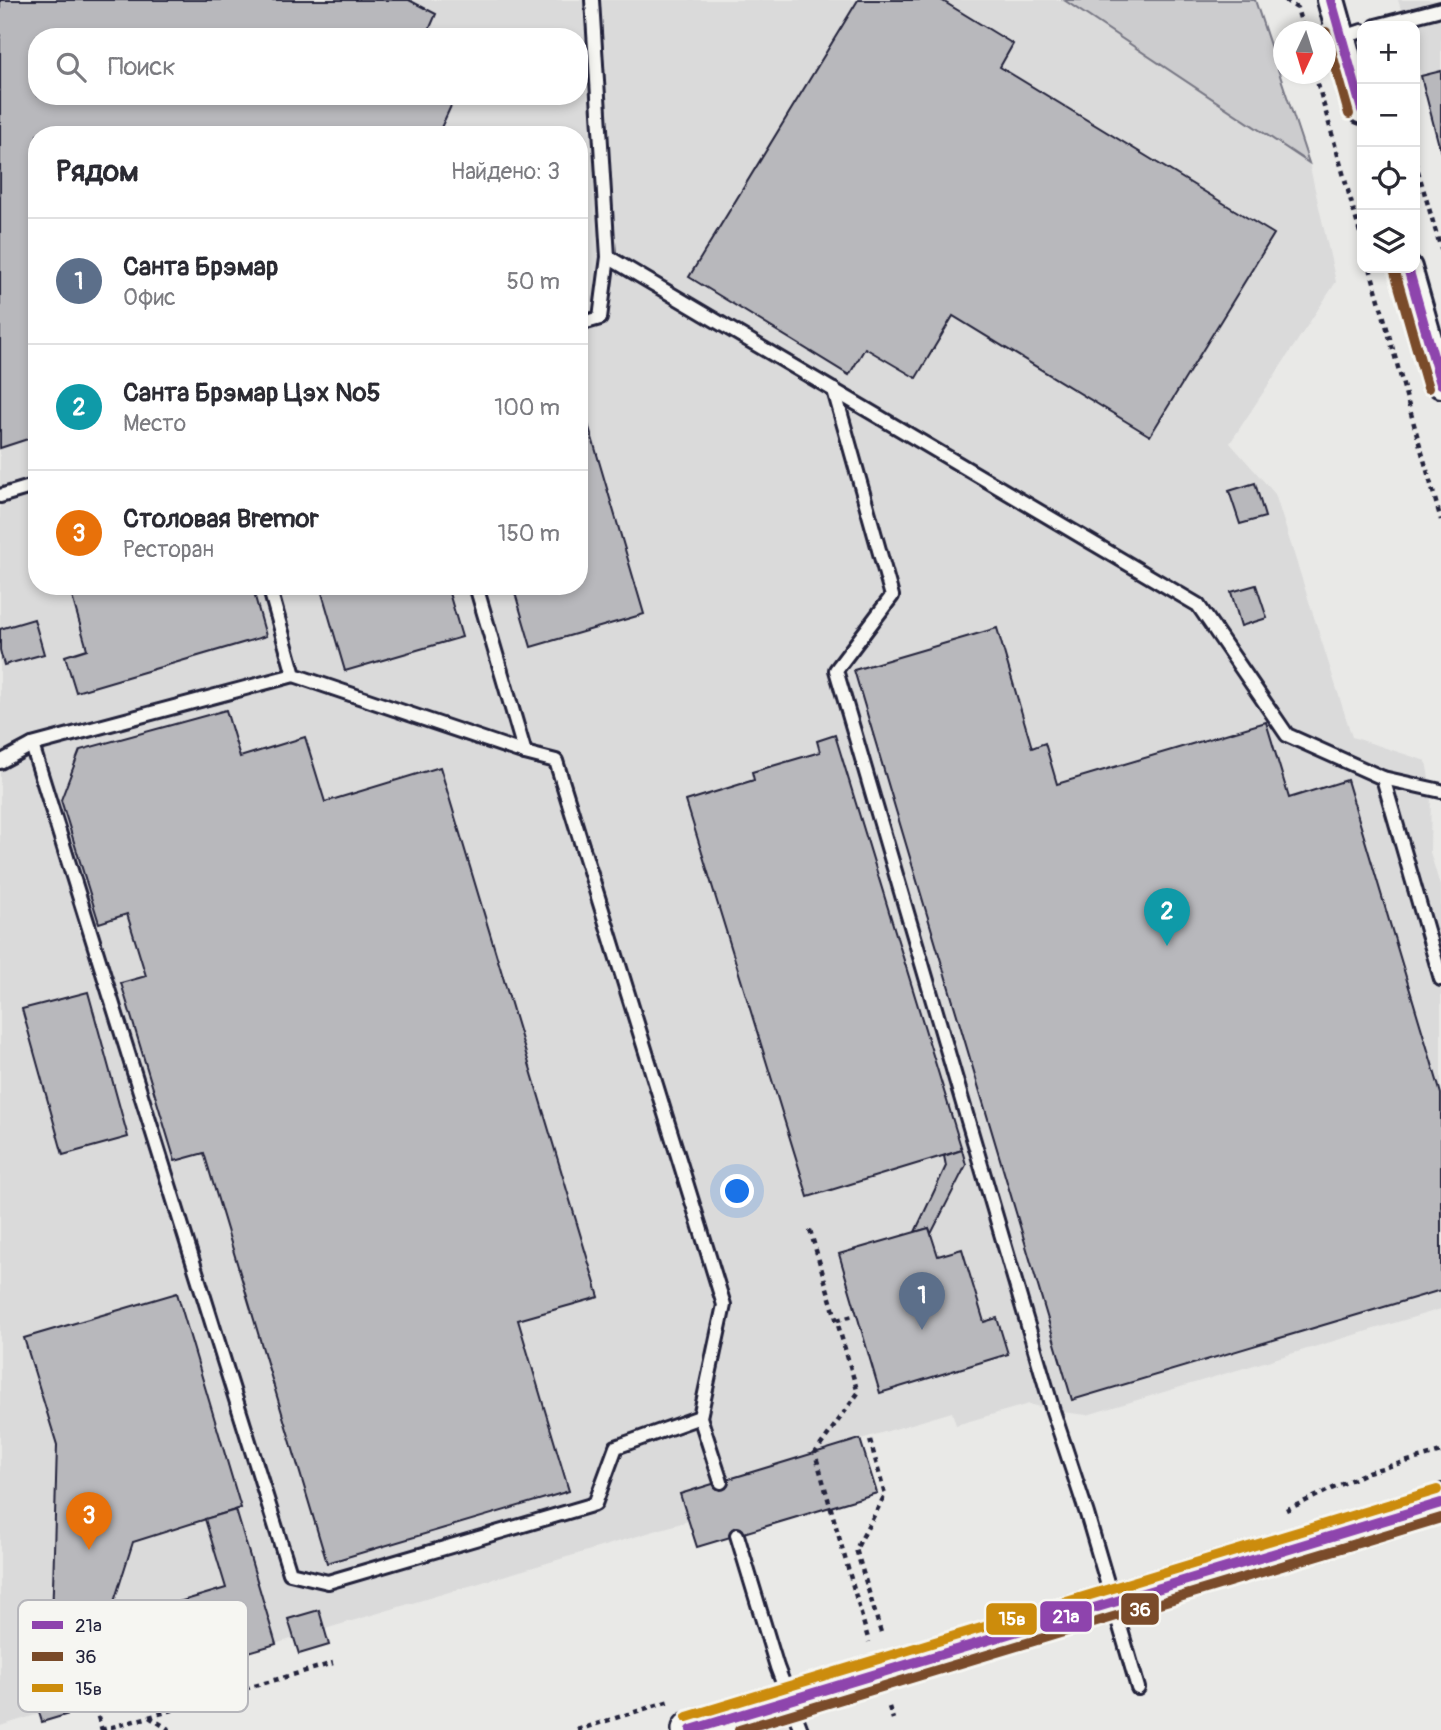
<!DOCTYPE html>
<html lang="ru">
<head>
<meta charset="utf-8">
<style>
	:root { --surface:#fff; --page:#f2f2f3; --text:#2b2b33; --muted:#7c7c81; --line:#e1e1e2; --accent:#db2777 }
	body { margin:0; font-family:Pangolin,sans-serif; background:var(--page); color:var(--text) }
	.controls { position:absolute; right:21px; top:21px; display:grid; overflow:hidden; border-radius:14px; box-shadow:0 4px 10px #0003 }
	.controls button { width:63px; height:63px; display:grid; place-items:center; padding:0; border:0; border-bottom:2px solid var(--line); background:var(--surface); color:var(--text); font:35px sans-serif }
	.compass { position:absolute; left:1273px; top:21px; width:63px; height:63px; border-radius:50%; background:var(--surface); box-shadow:0 4px 10px #0003; rotate:184deg }
	.you { position:absolute; left:738px; top:1192px; width:24px; height:24px; margin:-18px; border:5px solid #fff; border-radius:50%; background:#1a73e8; box-shadow:0 0 0 10px #1a73e833 }
	.badge { display:grid; place-items:center; width:46px; height:46px; border-radius:50%; background:var(--accent); color:#fff; font-size:23px; font-weight:700 }
	.pin { position:absolute; translate:-50% -58px; filter:drop-shadow(0 2px 4px #0008) }
	.pin::after { content:''; position:absolute; top:37px; width:24px; height:21px; background:inherit; clip-path:polygon(0 0,100% 0,50% 100%) }
	.list { margin:0; padding:0; list-style:none }
	h2 { display:flex; justify-content:space-between; align-items:center; height:91px; margin:0; padding:0 28px; font-size:30px }
	h2 small { font-size:23px; font-weight:400; color:var(--muted) }
	.list li { display:grid; grid-template-columns:46px 1fr auto; gap:21px; align-items:center; box-sizing:border-box; height:126px; padding:0 28px; border-top:2px solid var(--line) }
	.list b { display:block; font-size:26px; white-space:nowrap }
	.list p { margin:0; font-size:23px; white-space:nowrap; color:var(--muted) }
	.list em { font-size:23px; font-style:normal; color:var(--muted) }
	.icon { flex:none; width:38px; height:38px; fill:none; stroke:currentColor; stroke-width:2; stroke-linecap:round; stroke-linejoin:round }
	.map { position:relative; flex:none; width:1441px; height:1730px; overflow:hidden }
	.search { position:absolute; background:var(--surface); box-shadow:0 4px 10px #0003; left:28px; top:28px; width:560px; height:77px; display:flex; align-items:center; gap:18px; box-sizing:border-box; padding:0 24px; border-radius:28px; color:var(--muted); font-size:26px }
	.panel { position:absolute; background:var(--surface); box-shadow:0 4px 10px #0003; left:28px; top:126px; width:560px; height:469px; border-radius:28px }
	.map>svg:first-child { display:block }
	.built { fill:#dadada; fill-rule:evenodd }
	.green { fill:#ccccce; stroke:#777784; stroke-width:2 }
	.building { fill:#b8b8bc; stroke:#22223b; stroke-width:2 }
	.lines { fill:none; stroke-linecap:round; stroke-linejoin:round }
	.lane-casing { stroke:#22223b; stroke-width:18 }
	.street-casing { stroke:#22223b; stroke-width:32 }
	.secondary-casing { stroke:#22223b; stroke-width:42 }
	.path { stroke:#22223b; stroke-width:4.5; stroke-dasharray:5 5; stroke-linecap:butt }
	.lane { stroke:#f6f6f2; stroke-width:12 }
	.street { stroke:#f6f6f2; stroke-width:26 }
	.secondary { stroke:#f6f6f2; stroke-width:37 }
	.bus-1-casing { stroke:#f6f6f2; stroke-width:16 }
	.bus-2-casing { stroke:#f6f6f2; stroke-width:16 }
	.bus-3-casing { stroke:#f6f6f2; stroke-width:16 }
	.bus-1 { stroke:#8e44ad; stroke-width:10 }
	.bus-2 { stroke:#7a4b2a; stroke-width:10 }
	.bus-3 { stroke:#cc8c0c; stroke-width:10 }
	.key { fill:#f6f6f2; stroke:#b6b6bb; stroke-width:2 }
	.key-label { font-size:19px; fill:#22223b }
	.line-badge { stroke:#f6f6f2; stroke-width:2.5 }
	.badge-label { font-size:19px; text-anchor:middle; font-weight:bold; fill:#fff }
</style>
</head>
<body>
<div class="map">
<svg width="1441" height="1730" viewBox="0 0 1441 1730">
	<rect width="100%" height="100%" fill="#e9e9e7"/>
	<filter id="ink" filterUnits="userSpaceOnUse"><feTurbulence type="fractalNoise" baseFrequency=".0143" numOctaves="2"/><feDisplacementMap in="SourceGraphic" scale="14" xChannelSelector="R" yChannelSelector="G"/><feConvolveMatrix kernelMatrix="1 2 1 2 8 2 1 2 1" color-interpolation-filters="sRGB"/></filter>
	<g filter="url(#ink)">
		<g class="built">
			<path d="M0 0H1255L1309 163 1336 282 1230 443 1275 494 1352 737 1426 761 1431 790 1430 852 1441 889V1309L1087 1415 1053 1411 1029 1404 956 1425 952 1412 861 1439 877 1493 697 1547 688 1521 127 1688 129 1696 95 1707 42 1722 39 1714 0 1726ZM37 37H579V96H37ZM37 135H579V586H37Z"/>
			<polygon points="1398,0 1441,0 1441,140 1415,55 1415,26 1406,26"/>
		</g>
		<polygon class="green" points="1064,0 1255,0 1309,163"/>
		<g class="building">
			<polygon points="0,0 409,0 436,14 426,37 37,37 37,96 455,97 439,132 445,135 37,135 37,436 0,448"/>
			<polygon points="858,0 941,0 1013,44 1000,67 1274,234 1150,436 953,316 916,378 865,348 849,375 689,277"/>
			<polygon points="1441,71 1441,153 1421,76"/>
			<polygon points="583,407 644,614 531,647 513,586 579,586 579,408"/>
			<polygon points="1255,483 1265,517 1240,524 1229,491"/>
			<polygon points="1256,585 1267,618 1241,626 1231,592"/>
			<polygon points="69,586 252,586 266,636 76,692 65,656 87,649"/>
			<polygon points="320,586 447,586 462,637 345,671"/>
			<polygon points="34,619 44,654 4,665 0,650 0,629"/>
			<polygon points="997,628 1032,748 1045,743 1057,784 1266,722 1289,798 1347,780 1441,1094 1441,1290 1072,1400 854,670"/>
			<polygon points="226,710 240,757 305,737 325,802 440,767 599,1297 518,1320 569,1491 327,1563 204,1153 175,1161 121,983 146,976 127,914 99,923 61,800 80,750"/>
			<polygon points="835,735 962,1150 808,1197 686,801 754,780 752,772 820,752 817,741"/>
			<polygon points="88,992 128,1137 63,1155 22,1009"/>
			<polygon points="962,1150 966,1165 931,1234 929,1228 915,1232 946,1166 944,1156"/>
			<polygon points="929,1228 938,1256 962,1249 984,1322 997,1318 1008,1354 880,1393 839,1254"/>
			<polygon points="177,1293 241,1508 133,1542 113,1605 52,1623 57,1445 24,1338"/>
			<polygon points="860,1439 877,1493 697,1547 680,1494"/>
			<polygon points="236,1510 276,1644 126,1688 129,1696 42,1722 27,1674 43,1670 31,1629 113,1605 118,1620 226,1588 205,1519"/>
			<polygon points="319,1610 329,1645 299,1654 288,1619"/>
		</g>
		<g class="lines">
			<g class="lane-casing">
				<g id="lane">
					<polyline points="1376,26 1441,9"/>
					<polyline points="1341,38 1362,31"/>
					<polyline points="608,257 1198,605 1287,735 1383,778 1441,791"/>
					<polyline points="579,324 600,318 608,257 592,0"/>
					<polyline points="834,390 892,596 836,670 1053,1411 1087,1514 1138,1688"/>
					<polyline points="0,496 37,485"/>
					<polyline points="269,586 294,675 525,753 556,761 724,1305 700,1417 721,1482"/>
					<polyline points="476,586 525,753"/>
					<polyline points="32,745 290,1573 328,1582 595,1504 616,1447 700,1417"/>
					<polyline points="0,762 32,745 294,675"/>
					<polyline points="1383,778 1441,979"/>
					<polyline points="737,1535 777,1667 801,1730"/>
				</g>
			</g>
			<g class="street-casing">
				<g id="street">
					<polyline points="1331,0 1362,110"/>
					<polyline points="1408,268 1441,384"/>
				</g>
			</g>
			<g class="secondary-casing">
				<polyline id="secondary" points="691,1730 1441,1503"/>
			</g>
			<g class="path">
				<polyline points="1285,0 1297,8 1304,32"/>
				<polyline points="1315,74 1362,240"/>
				<polyline points="1415,161 1441,249"/>
				<polyline points="1370,268 1441,520"/>
				<polyline points="810,1230 858,1393 815,1453 869,1642"/>
				<polyline points="837,1320 857,1315"/>
				<polyline points="870,1440 885,1495 856,1549 882,1636"/>
				<polyline points="1286,1510 1368,1472 1441,1452"/>
				<polyline points="95,1707 102,1730"/>
				<polyline points="889,1707 893,1719"/>
				<polyline points="149,1717 333,1663"/>
				<polyline points="101,1730 149,1717 170,1730"/>
				<polyline points="577,1730 670,1701"/>
			</g>
			<use href="#lane" class="lane"/>
			<use href="#street" class="street"/>
			<use href="#secondary" class="secondary"/>
			<g class="bus-1-casing">
				<g id="bus-1">
					<polyline points="1331,0 1362,110"/>
					<polyline points="1408,268 1441,384"/>
					<polyline points="691,1730 1441,1503"/>
				</g>
			</g>
			<g class="bus-2-casing">
				<g id="bus-2">
					<polyline points="1326,32 1349,114"/>
					<polyline points="1395,272 1428,388"/>
					<polyline points="739,1730 1441,1518"/>
				</g>
			</g>
			<g class="bus-3-casing">
				<polyline id="bus-3" points="687,1717 1437,1490"/>
			</g>
			<use href="#bus-1" class="bus-1"/>
			<use href="#bus-2" class="bus-2"/>
			<use href="#bus-3" class="bus-3"/>
		</g>
	</g>
	<rect x="18" y="1600" width="230" height="112" rx="10" class="key"/>
	<rect x="32" y="1621" width="31" height="8" fill="#8e44ad"/>
	<rect x="32" y="1652" width="31" height="9" fill="#7a4b2a"/>
	<rect x="32" y="1684" width="31" height="8" fill="#cc8c0c"/>
	<g class="key-label">
		<text x="75" y="1632">21а</text>
		<text x="75" y="1663">36</text>
		<text x="75" y="1695">15в</text>
	</g>
	<g class="line-badge">
		<rect x="1120" y="1592" width="40" height="34" rx="7" fill="#7a4b2a"/>
		<rect x="1039" y="1600" width="54" height="33" rx="7" fill="#8e44ad"/>
		<rect x="985" y="1602" width="53" height="34" rx="7" fill="#cc8c0c"/>
	</g>
	<g class="badge-label">
		<text x="1140" y="1616">36</text>
		<text x="1066" y="1623">21а</text>
		<text x="1012" y="1625">15в</text>
	</g>
</svg>
<div class="controls">
<button>+</button>
<button>−</button>
<button><svg class="icon" aria-label="locate" viewBox="0 0 24 24"><circle cx="12" cy="12" r="6"/><path d="M12 2v4M12 18v4M2 12h4M18 12h4"/></svg></button>
<button><svg class="icon" aria-label="layers" viewBox="0 0 24 24"><path d="M12 4l9 5-9 5-9-5zM3 14l9 5 9-5"/></svg></button>
</div>
<svg class="compass" viewBox="-18 -18 36 36"><path d="M0-13l5 13h-10z" fill="#e53935"/><path d="M0 13l5-13h-10z" fill="#7c7c81"/></svg>
<div class="you"></div>
<div class="pin badge" style="left:922px;top:1330px;background:#5c6f8a">1</div>
<div class="pin badge" style="left:1167px;top:946px;background:#0f9aa8">2</div>
<div class="pin badge" style="left:89px;top:1550px;background:#e8710a">3</div>
<div class="search"><svg class="icon" aria-label="search" viewBox="0 0 24 24"><circle cx="10" cy="10" r="6"/><path d="M15 15l6 6"/></svg>Поиск</div>
<section class="panel">
<h2>Рядом<small>Найдено: 3</small></h2>
<ul class="list">
<li><span class="badge" style="background:#5c6f8a">1</span><div><b>Санта Брэмар</b><p>Офис</p></div><em>50 m</em></li>
<li><span class="badge" style="background:#0f9aa8">2</span><div><b>Санта Брэмар Цэх №5</b><p>Место</p></div><em>100 m</em></li>
<li><span class="badge" style="background:#e8710a">3</span><div><b>Столовая Bremor</b><p>Ресторан</p></div><em>150 m</em></li>
</ul>
</section>
</div>
</body>
</html>
